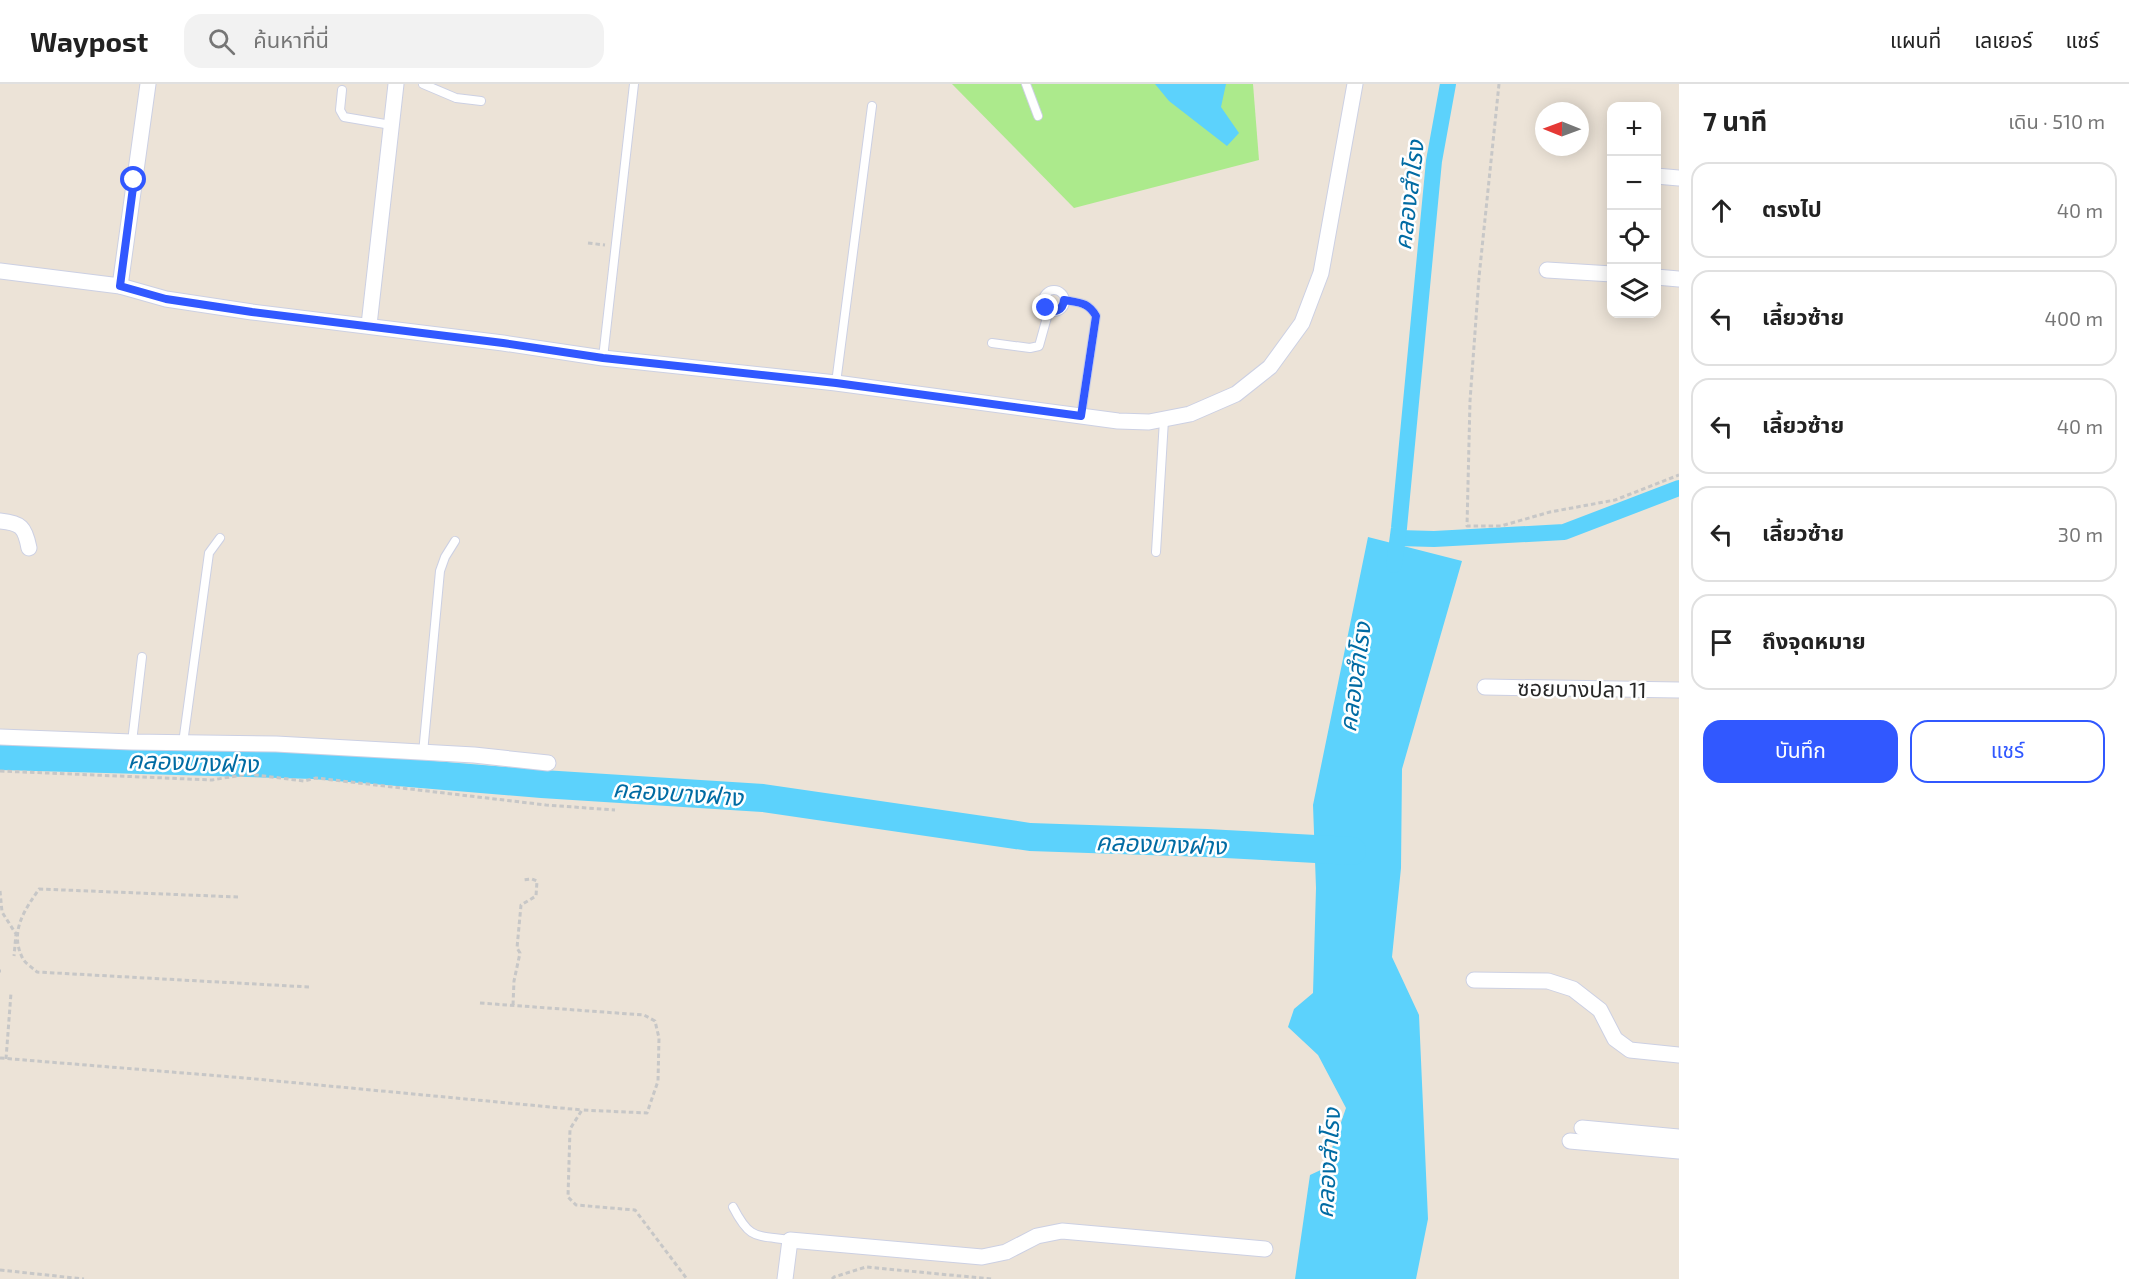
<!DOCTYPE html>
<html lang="th">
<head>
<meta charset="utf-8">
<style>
	:root { --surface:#fff; --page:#f2f2f2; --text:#222; --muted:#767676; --line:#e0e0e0; --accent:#3158ff }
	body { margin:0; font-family:"Exo 2","Noto Sans Thai",sans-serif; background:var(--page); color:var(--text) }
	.controls { position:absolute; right:18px; top:18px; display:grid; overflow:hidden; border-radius:12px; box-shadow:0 3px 15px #0003 }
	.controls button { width:54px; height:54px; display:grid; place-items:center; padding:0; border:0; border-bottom:2px solid var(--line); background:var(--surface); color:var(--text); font:30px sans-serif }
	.compass { position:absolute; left:1535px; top:18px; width:54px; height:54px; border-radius:50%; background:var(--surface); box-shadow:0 3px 15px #0003; rotate:271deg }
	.stop { position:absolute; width:18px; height:18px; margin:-14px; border:4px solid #3158ff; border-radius:50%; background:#fff }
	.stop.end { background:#3158ff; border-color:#fff; box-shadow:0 2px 6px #0008 }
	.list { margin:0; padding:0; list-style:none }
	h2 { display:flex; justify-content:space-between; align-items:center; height:78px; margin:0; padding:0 24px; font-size:26px }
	h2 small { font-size:20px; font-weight:400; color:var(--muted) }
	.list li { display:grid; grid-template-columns:39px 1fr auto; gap:18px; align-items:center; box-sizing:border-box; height:96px; margin:0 12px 12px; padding:0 12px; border:2px solid var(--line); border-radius:18px }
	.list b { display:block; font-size:22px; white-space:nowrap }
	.list em { font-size:20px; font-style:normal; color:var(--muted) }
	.actions { display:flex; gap:12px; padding:18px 24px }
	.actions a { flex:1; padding:14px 0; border:2px solid var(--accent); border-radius:18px; text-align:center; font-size:21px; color:var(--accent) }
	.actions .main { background:var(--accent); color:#fff }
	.icon { flex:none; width:33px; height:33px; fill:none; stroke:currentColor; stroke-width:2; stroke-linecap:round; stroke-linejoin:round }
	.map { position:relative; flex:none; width:1679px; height:1195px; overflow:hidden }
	header { display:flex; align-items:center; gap:36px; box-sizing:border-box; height:84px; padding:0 30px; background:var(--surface); border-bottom:2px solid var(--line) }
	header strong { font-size:28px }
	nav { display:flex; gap:33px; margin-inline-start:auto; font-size:21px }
	.search { width:420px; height:54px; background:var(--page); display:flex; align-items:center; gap:15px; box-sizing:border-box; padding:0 21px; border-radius:18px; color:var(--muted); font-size:22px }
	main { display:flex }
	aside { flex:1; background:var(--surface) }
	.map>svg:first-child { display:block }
	.green { fill:#acea8c }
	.water { fill:#5cd2fc }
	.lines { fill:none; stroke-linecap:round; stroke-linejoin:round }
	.canal { stroke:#5cd2fc; stroke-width:16 }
	.river { stroke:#5cd2fc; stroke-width:28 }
	.service-casing { stroke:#ccd0e3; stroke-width:10 }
	.minor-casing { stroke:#ccd0e3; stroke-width:17 }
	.path { stroke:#c7c7c7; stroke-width:3; stroke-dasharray:4.5 3; stroke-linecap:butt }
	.service { stroke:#fff; stroke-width:8 }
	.minor { stroke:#fff; stroke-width:15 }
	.route { stroke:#3158ff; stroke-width:8 }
	.labels { text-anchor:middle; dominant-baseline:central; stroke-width:5; stroke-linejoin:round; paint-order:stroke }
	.street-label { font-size:22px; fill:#272727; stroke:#fff }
	.water-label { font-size:24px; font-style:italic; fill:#006ba3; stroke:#fff }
</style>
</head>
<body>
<header>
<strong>Waypost</strong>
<div class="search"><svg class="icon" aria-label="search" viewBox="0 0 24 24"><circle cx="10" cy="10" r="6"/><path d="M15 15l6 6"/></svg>ค้นหาที่นี่</div>
<nav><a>แผนที่</a><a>เลเยอร์</a><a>แชร์</a></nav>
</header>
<main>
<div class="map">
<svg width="1679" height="1195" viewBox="0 0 1679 1195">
	<rect width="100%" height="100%" fill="#ece3d7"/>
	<polygon class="green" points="952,0 1253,0 1259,76 1074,124"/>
	<g class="water">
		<polygon points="1155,0 1226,0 1221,23 1239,49 1227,62 1169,17"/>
		<polygon points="1368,453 1462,477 1402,685 1401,784 1392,873 1419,931 1428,1135 1416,1195 1295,1195 1310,1091 1325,1084 1346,1024 1318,971 1288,943 1294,925 1313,909 1316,804 1313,721"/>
	</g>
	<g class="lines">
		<g class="canal">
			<polyline points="1398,454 1434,455 1564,448 1679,404"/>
			<polyline points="1394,481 1399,444 1434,77 1448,0"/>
		</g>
		<polyline class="river" points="0,672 314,681 542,700 763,714 1030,753 1207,759 1352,767"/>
		<g class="service-casing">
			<g id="service">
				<polyline points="423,0 456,14 481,17"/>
				<polyline points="1026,0 1038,32"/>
				<polyline points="342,6 340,26 344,33 391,41"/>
				<circle cx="1054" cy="217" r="11"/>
				<path d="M1064 216C1080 219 1088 218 1096 232L1081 332"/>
				<polyline points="992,259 1030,264 1039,262 1049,226"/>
				<polyline points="603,274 634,0"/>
				<polyline points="836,299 872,22"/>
				<polyline points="1156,468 1164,336"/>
				<polyline points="132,658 142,573"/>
				<polyline points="183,659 209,469 220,454"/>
				<polyline points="423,669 440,487 445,473 455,457"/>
				<path d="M733 1123C750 1156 755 1151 790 1156"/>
			</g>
		</g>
		<g class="minor-casing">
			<g id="minor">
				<polyline points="1656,92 1679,94"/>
				<polyline points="1547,186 1612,190"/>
				<polyline points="0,187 120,202 166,215 252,228 503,259 603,274 836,299 1118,337 1149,338 1190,330 1236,310 1270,283 1302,239 1321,189 1355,0"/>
				<polyline points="1656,193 1679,195"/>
				<polyline points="120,202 148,0"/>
				<polyline points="369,241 396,0"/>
				<path d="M0 437C21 439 25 443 29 464"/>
				<polyline points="1485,603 1679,606"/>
				<polyline points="0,653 132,658 276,660 474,671 548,679"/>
				<polyline points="1474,896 1548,897 1573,905 1600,926 1615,955 1630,966 1679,971"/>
				<polyline points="1582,1044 1679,1053"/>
				<polyline points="1570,1057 1679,1067"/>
				<polyline points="785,1195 790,1156 982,1173 1006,1168 1037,1152 1062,1147 1265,1165"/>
			</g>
		</g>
		<g class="path">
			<polyline points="1499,0 1479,193 1470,317 1467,442 1501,442 1550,428 1615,416 1679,391"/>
			<polyline points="588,159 605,161"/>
			<polyline points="0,687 212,696 248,690 304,697 316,694 546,721 615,726"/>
			<polyline points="0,807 2,828 16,850 14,872"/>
			<path d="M238 813 39 805C24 827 9 848 23 875 26 880 33 884 37 888L309 903"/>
			<polyline points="0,887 1,887"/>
			<polyline points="480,919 644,931 655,937 659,954 658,997 647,1029 582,1026 570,1045 568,1113 576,1121 635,1126 687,1195"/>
			<polyline points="513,921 514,897 520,869 517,864 521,821 536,812 537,797 532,795 523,796"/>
			<polyline points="0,974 245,994 582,1026"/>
			<polyline points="6,975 11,909"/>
			<polyline points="0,1186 84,1195"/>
			<polyline points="832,1195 834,1193 866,1183 992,1195"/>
		</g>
		<use href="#service" class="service"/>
		<use href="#minor" class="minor"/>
	</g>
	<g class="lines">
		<path class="route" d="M134 96 120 202 166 215 252 228 503 259 603 274 836 299 1081 332 1096 232C1088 218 1080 219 1064 216 1063 226 1055 230 1046 224"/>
	</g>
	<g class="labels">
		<g class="street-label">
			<text transform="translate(1582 604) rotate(1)">ซอยบางปลา 11</text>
		</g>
		<g class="water-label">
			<text transform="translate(1408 111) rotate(-83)">คลองสำโรง</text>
			<text transform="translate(1354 593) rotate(-82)">คลองสำโรง</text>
			<text transform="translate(193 677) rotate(2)">คลองบางฝาง</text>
			<text transform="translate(678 708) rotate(4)">คลองบางฝาง</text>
			<text transform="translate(1161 759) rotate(2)">คลองบางฝาง</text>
			<text transform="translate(1327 1079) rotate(-86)">คลองสำโรง</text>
		</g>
	</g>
</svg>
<div class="controls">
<button>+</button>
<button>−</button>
<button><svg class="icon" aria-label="locate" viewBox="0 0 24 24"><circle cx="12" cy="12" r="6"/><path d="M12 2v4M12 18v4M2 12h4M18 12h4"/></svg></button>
<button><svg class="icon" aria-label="layers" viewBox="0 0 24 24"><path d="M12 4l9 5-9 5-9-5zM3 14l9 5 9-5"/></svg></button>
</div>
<svg class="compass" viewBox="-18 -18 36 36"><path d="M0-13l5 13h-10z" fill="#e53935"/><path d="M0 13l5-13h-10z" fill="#767676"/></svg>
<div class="stop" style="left:134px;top:96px"></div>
<div class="stop end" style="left:1046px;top:224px"></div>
</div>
<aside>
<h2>7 นาที<small>เดิน · 510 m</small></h2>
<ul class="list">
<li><svg class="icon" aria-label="ahead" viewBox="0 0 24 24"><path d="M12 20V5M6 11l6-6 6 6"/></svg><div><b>ตรงไป</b></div><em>40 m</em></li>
<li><svg class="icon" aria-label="left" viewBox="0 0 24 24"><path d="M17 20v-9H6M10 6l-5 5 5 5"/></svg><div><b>เลี้ยวซ้าย</b></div><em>400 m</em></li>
<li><svg class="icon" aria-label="left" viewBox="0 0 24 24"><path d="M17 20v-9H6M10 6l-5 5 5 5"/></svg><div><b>เลี้ยวซ้าย</b></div><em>40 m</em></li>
<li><svg class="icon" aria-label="left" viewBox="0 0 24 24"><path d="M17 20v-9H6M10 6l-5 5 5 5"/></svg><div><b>เลี้ยวซ้าย</b></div><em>30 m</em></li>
<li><svg class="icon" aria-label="arrive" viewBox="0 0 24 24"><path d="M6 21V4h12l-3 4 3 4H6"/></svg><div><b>ถึงจุดหมาย</b></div></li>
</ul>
<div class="actions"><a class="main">บันทึก</a><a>แชร์</a></div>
</aside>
</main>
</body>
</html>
